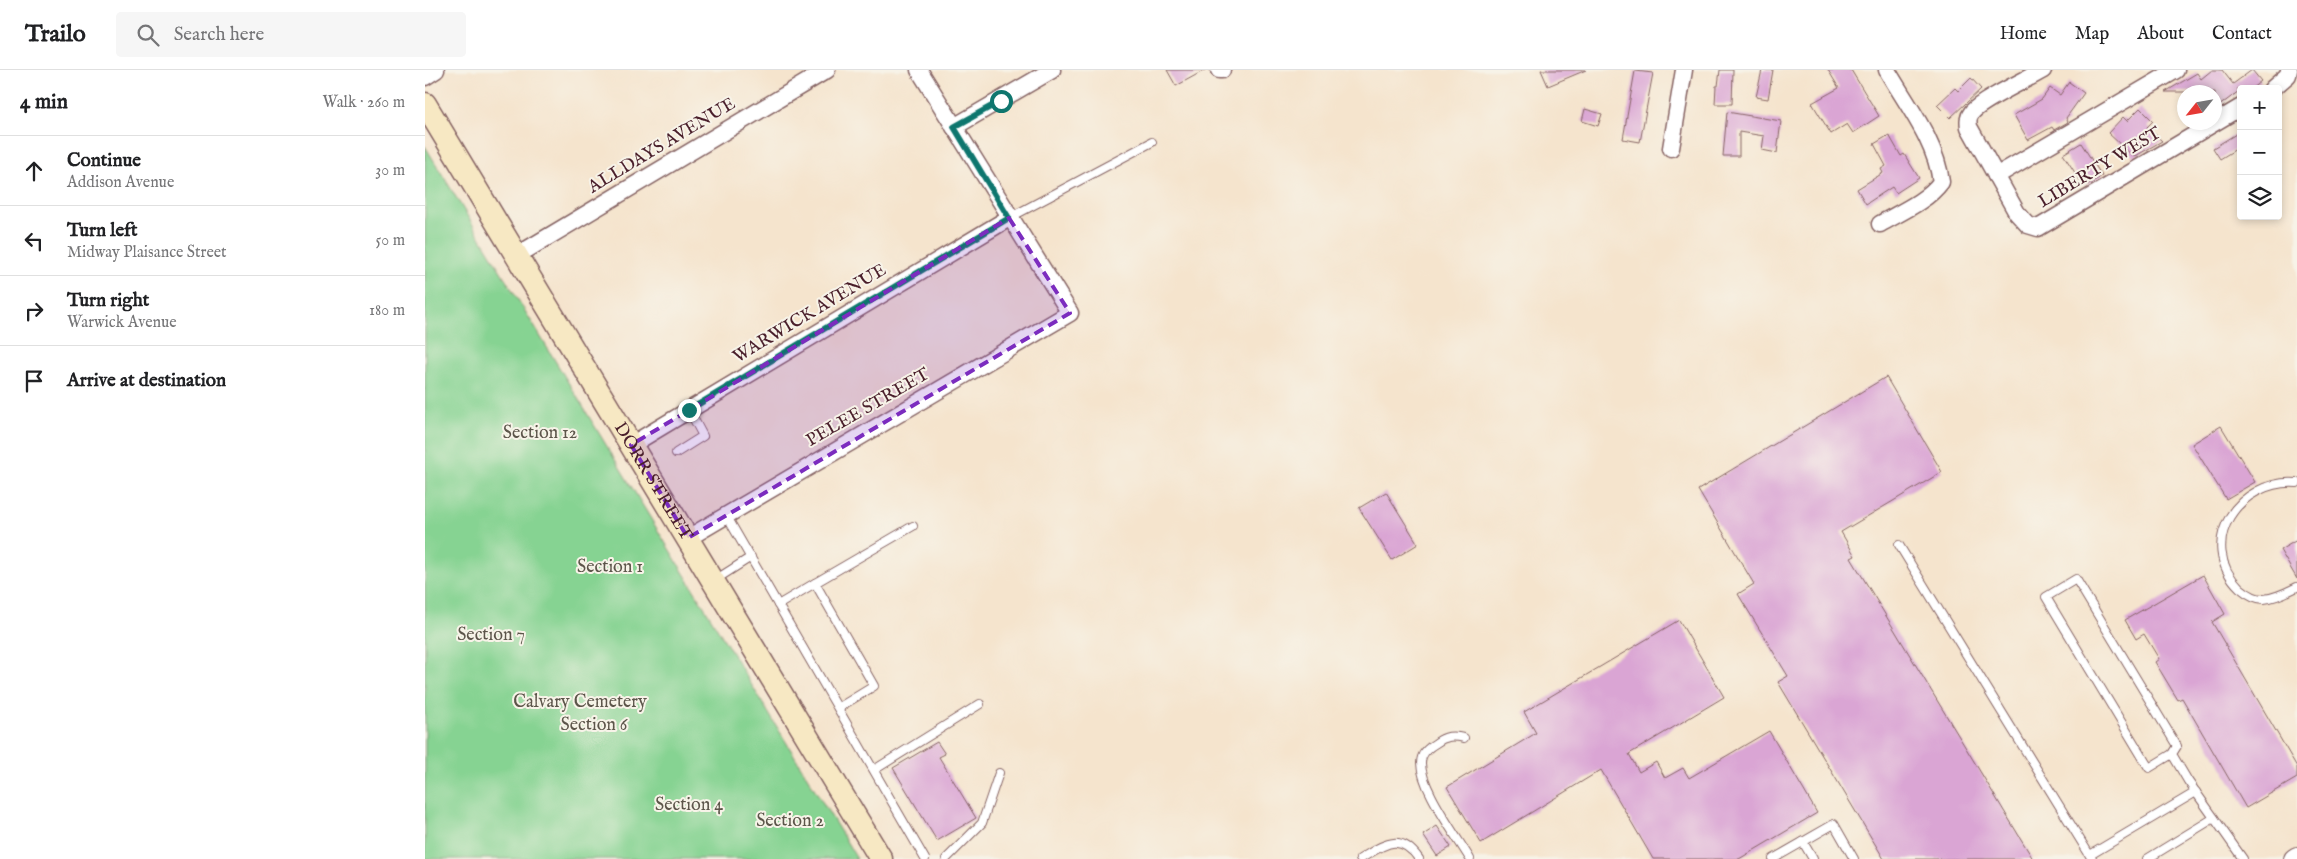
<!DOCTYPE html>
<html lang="en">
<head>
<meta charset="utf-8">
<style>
	:root { --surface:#fff; --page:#f6f6f6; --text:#202124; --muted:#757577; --line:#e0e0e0 }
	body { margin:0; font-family:"IM FELL English",serif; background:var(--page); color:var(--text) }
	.controls { position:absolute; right:15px; top:15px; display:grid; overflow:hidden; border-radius:5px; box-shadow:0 2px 8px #0003 }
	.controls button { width:45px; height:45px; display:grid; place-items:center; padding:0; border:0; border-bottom:1px solid var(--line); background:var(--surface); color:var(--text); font:25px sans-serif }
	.compass { position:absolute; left:1752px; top:15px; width:45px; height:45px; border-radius:50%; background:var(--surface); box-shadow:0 2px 8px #0003; rotate:239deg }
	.stop { position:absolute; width:15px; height:15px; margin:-11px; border:4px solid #0f766e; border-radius:50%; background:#fff }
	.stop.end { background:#0f766e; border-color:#fff; box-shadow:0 1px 5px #0008 }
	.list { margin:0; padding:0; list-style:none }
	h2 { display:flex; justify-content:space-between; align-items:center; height:65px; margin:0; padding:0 20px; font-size:21px }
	h2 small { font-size:16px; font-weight:400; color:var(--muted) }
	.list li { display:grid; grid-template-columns:32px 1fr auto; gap:15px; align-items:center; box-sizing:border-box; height:70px; padding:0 20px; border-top:1px solid var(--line) }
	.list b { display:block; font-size:19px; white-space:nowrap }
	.list p { margin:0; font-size:16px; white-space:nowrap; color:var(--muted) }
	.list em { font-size:16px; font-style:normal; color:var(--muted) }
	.icon { flex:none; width:28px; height:28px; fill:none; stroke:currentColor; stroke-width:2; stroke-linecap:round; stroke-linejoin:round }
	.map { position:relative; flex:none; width:1872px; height:789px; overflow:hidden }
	header { display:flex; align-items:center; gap:30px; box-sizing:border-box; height:70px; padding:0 25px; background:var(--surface); border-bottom:1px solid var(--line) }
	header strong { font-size:24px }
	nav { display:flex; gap:28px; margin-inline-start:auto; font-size:18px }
	.search { width:350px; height:45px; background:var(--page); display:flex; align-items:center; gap:12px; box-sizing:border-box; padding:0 18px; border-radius:5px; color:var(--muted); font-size:19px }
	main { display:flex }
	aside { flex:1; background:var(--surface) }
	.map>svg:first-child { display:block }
	.green { fill:#86d392; stroke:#68795e }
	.building { fill:#daa5d4 }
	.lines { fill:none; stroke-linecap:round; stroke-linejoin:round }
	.service-casing { stroke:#866464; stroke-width:10 }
	.minor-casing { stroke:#866464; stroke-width:19 }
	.tertiary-casing { stroke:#866464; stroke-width:22 }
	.secondary-casing { stroke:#866464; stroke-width:25 }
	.service { stroke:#fff; stroke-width:8 }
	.minor { stroke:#fff; stroke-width:16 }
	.tertiary { stroke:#fff; stroke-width:20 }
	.secondary { stroke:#f7e8c3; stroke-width:22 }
	.route { stroke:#0f766e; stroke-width:6 }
	.marked { fill:#7b2cbf; fill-opacity:0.2; stroke:#7b2cbf; stroke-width:4; stroke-dasharray:10 6; stroke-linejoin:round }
	.labels { text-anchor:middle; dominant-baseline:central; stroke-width:4; stroke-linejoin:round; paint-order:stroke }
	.street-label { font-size:18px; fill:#4a1f2b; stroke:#f7f3e8 }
	.park-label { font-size:18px; fill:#5c554a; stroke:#f7f3e8 }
</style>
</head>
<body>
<header>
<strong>Trailo</strong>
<div class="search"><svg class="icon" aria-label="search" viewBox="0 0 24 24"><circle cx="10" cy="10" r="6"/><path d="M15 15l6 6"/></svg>Search here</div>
<nav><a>Home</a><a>Map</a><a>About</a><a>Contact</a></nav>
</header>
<main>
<aside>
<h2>4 min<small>Walk · 260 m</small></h2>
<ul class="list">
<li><svg class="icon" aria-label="ahead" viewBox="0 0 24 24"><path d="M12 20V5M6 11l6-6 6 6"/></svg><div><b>Continue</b><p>Addison Avenue</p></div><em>30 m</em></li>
<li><svg class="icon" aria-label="left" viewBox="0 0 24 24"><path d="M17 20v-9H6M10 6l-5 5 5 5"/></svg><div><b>Turn left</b><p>Midway Plaisance Street</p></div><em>50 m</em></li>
<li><svg class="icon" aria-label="right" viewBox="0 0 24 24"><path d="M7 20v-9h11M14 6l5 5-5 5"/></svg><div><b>Turn right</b><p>Warwick Avenue</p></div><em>180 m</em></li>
<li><svg class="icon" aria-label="arrive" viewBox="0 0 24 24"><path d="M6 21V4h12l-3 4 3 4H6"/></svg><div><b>Arrive at destination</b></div></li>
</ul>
</aside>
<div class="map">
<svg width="1872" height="789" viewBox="0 0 1872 789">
	<rect width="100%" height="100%" fill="#f7f3e8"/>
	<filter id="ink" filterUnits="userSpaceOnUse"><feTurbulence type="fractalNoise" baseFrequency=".02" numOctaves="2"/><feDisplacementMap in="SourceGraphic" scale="10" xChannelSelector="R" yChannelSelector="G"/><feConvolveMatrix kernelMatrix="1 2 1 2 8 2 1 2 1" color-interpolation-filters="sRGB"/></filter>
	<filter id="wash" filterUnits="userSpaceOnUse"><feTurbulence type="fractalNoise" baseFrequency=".0096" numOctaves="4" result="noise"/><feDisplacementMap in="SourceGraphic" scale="20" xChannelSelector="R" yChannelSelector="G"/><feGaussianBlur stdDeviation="1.12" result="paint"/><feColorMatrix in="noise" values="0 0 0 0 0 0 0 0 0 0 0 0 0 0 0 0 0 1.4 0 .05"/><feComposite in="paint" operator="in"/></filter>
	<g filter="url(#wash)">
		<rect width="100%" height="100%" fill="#f5e4cd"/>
		<polygon class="green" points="0,76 432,789 0,789"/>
		<g id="blocks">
			<g class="building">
				<polygon points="742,0 780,0 751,16"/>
				<polygon points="1116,0 1161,0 1123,16"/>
				<polygon points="1295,0 1308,0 1307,34 1290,34 1291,16 1293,16"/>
				<polygon points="1337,0 1348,0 1343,29 1331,27"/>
				<polygon points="1403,0 1426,0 1454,46 1428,63 1422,54 1406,64 1387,33 1414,18"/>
				<polygon points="1787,0 1797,0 1808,14 1827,0 1836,11 1826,19 1812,19 1814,21 1790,39 1790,22 1740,22 1772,3 1776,9"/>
				<polygon points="1210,1 1228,3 1215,72 1198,69"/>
				<polygon points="1546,8 1556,19 1525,48 1512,35 1530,18 1533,21"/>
				<polygon points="1644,12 1659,23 1641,48 1643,52 1629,60 1627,57 1603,70 1589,45 1617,29 1625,18 1635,25"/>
				<polygon points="1715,38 1728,51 1722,57 1737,71 1709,87 1683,63 1698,47 1702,51"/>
				<polygon points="1160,39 1177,44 1173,56 1157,51"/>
				<polygon points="1302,42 1356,51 1352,83 1337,80 1339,66 1314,62 1314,86 1298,86"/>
				<polygon points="1816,61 1816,76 1795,89 1788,78"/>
				<polygon points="1464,65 1476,86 1479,84 1494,108 1471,123 1467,117 1441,134 1432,119 1458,103 1456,99 1461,96 1449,74"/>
				<polygon points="1656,73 1677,106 1662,115 1661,113 1658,115 1638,84"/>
				<polygon points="1461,307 1517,402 1416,462 1430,486 1426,488 1608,789 1459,789 1353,612 1363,606 1313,524 1329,514 1273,420"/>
				<polygon points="1796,356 1830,412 1801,429 1767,374"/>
				<polygon points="961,422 993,474 967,490 934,438"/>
				<polygon points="1872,470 1872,509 1855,480"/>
				<polygon points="1778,505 1800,544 1787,552 1872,697 1872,708 1821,738 1757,628 1753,630 1730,592 1734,589 1719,564 1711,569 1700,550"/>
				<polygon points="1254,550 1299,627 1204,684 1214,702 1231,692 1240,708 1258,698 1264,708 1344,661 1392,743 1314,789 1228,789 1176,700 1056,773 1022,717 1111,663 1099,642"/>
				<polygon points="512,672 520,684 514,687 551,748 512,771 468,698"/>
				<polygon points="1012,756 1026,777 1012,786 998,765"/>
			</g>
		</g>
	</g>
	<g filter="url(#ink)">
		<use href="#blocks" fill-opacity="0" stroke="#866464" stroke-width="1"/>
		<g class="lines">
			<g class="service-casing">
				<g id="service">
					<polyline points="584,148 727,72"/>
					<polyline points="251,383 278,366 264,340"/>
					<path d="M1872 413C1815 408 1769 473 1815 518 1821 523 1831 529 1839 529 1851 528 1862 522 1872 517"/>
					<polyline points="301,445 500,789"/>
					<polyline points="1474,475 1667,789"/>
					<polyline points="290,510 326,487"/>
					<polyline points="390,513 488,456"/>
					<polyline points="353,535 390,513 449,616 413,638"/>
					<path d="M1039 668C1028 665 1020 666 1011 673 1006 676 999 681 997 687 989 710 1033 768 1045 789"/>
					<polyline points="1747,684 1752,676 1651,509 1621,527 1724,698 1747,684 1763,711 1818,789"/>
					<polyline points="449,700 555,634"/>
					<polyline points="1378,772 1388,789"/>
					<polyline points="1665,785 1771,722"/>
					<polyline points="521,789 557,753 574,703"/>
					<path d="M935 789C959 775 974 761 994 789"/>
					<polyline points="1348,789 1409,754 1429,789"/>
					<polyline points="1722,789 1789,748"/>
				</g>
			</g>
			<g class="minor-casing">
				<g id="minor">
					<polyline points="794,0 797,0"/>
					<path d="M1618 0C1601 10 1559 29 1547 42 1543 47 1543 51 1544 57L1592 143 1603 155 1613 158 1816 37"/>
					<polyline points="0,7 11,0"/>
					<polyline points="1847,19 1863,5 1864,0"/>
					<polyline points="529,57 627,0"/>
					<polyline points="1246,78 1259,0"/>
					<polyline points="1571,106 1751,0"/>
					<path d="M1455 154C1476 142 1502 131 1516 112 1511 71 1482 35 1462 0"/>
					<polyline points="91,186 402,0"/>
					<polyline points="206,375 584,148"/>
					<polyline points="263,468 645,243 494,0"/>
				</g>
			</g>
			<g class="tertiary-casing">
				<polyline id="tertiary" points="1869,789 1872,787"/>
			</g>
			<g class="secondary-casing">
				<g id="secondary">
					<path id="s1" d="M0 34 456 789"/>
				</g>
			</g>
			<use href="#service" class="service"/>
			<use href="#minor" class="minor"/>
			<use href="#tertiary" class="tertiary"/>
			<use href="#secondary" class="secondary"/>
		</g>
	</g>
	<g class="lines" filter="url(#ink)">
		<polyline class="route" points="264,340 584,148 529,57 576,31"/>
	</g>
	<path class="marked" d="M584 148 645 243 263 468 206 375Z"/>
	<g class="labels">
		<g class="street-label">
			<text transform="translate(237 76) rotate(-31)">ALLDAYS AVENUE</text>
			<text transform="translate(1675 98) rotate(-31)">LIBERTY WEST</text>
			<text transform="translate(385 244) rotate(-31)">WARWICK AVENUE</text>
			<text transform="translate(443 338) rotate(-30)">PELEE STREET</text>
			<text stroke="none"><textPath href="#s1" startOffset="441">DORR STREET</textPath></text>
		</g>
		<g class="park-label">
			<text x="115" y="363">Section 12</text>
			<text x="185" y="497">Section 1</text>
			<text x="66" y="565">Section 7</text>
			<text x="155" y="632">Calvary Cemetery</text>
			<text x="169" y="655">Section 6</text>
			<text x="264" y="735">Section 4</text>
			<text x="365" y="751">Section 2</text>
		</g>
	</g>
</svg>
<div class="controls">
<button>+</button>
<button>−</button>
<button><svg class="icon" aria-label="layers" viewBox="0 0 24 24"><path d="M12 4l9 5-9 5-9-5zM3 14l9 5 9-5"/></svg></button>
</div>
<svg class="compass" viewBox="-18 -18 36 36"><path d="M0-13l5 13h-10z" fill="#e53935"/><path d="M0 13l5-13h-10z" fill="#757577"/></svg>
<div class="stop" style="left:576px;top:31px"></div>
<div class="stop end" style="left:264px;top:340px"></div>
</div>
</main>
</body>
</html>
